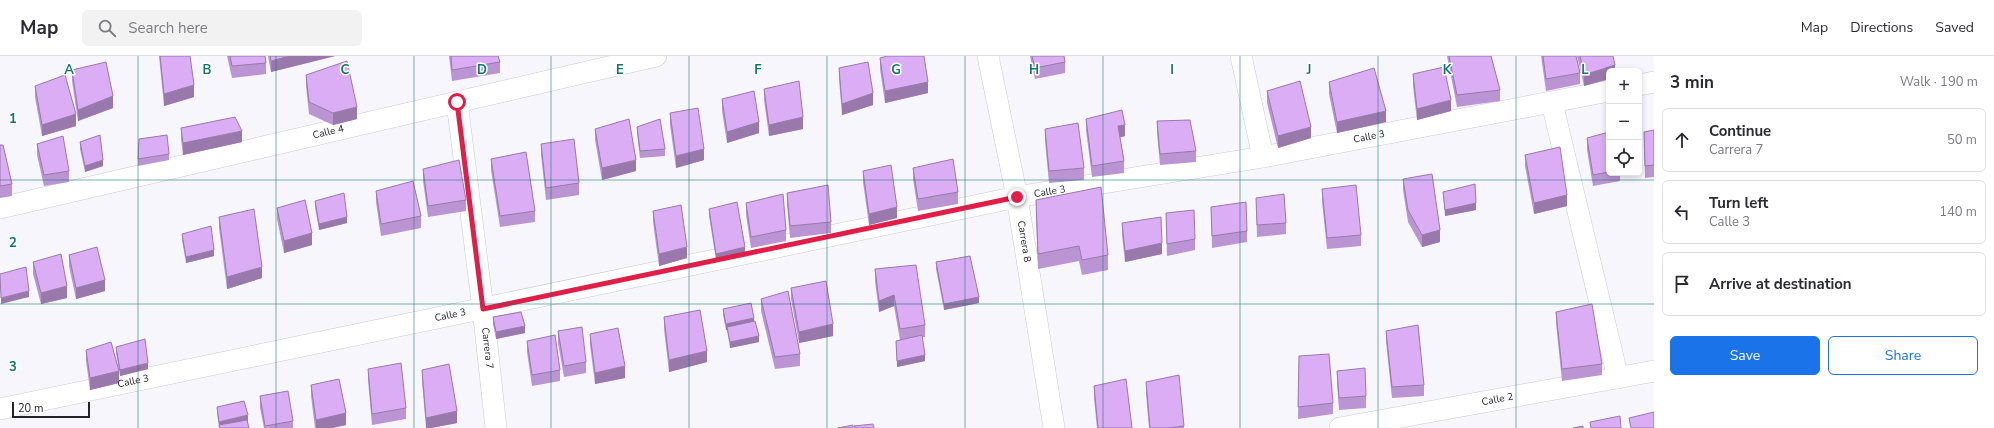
<!DOCTYPE html>
<html lang="en">
<head>
<meta charset="utf-8">
<style>
	:root { --surface:#fff; --page:#f2f2f3; --text:#2b2b33; --muted:#7c7c81; --line:#e1e1e2; --accent:#1a73e8 }
	body { margin:0; font-family:"Nunito Sans",sans-serif; background:var(--page); color:var(--text) }
	.controls { position:absolute; right:12px; top:12px; display:grid; overflow:hidden; border-radius:6px; box-shadow:0 2px 6px #0003 }
	.controls button { width:36px; height:36px; display:grid; place-items:center; padding:0; border:0; border-bottom:1px solid var(--line); background:var(--surface); color:var(--text); font:20px sans-serif }
	.scale { position:absolute; left:12px; bottom:10px; width:78px; box-sizing:border-box; padding-left:4px; border:2px solid #242329; border-top:0; font-size:11px; line-height:14px; white-space:nowrap; color:#242329; -webkit-text-stroke:3px #fff; paint-order:stroke }
	.stop { position:absolute; width:12px; height:12px; margin:-9px; border:3px solid #e11d48; border-radius:50%; background:#fff }
	.stop.end { background:#e11d48; border-color:#fff; box-shadow:0 1px 4px #0008 }
	.list { margin:0; padding:0; list-style:none }
	h2 { display:flex; justify-content:space-between; align-items:center; height:52px; margin:0; padding:0 16px; font-size:17px }
	h2 small { font-size:13px; font-weight:400; color:var(--muted) }
	.list li { display:grid; grid-template-columns:26px 1fr auto; gap:12px; align-items:center; box-sizing:border-box; height:64px; margin:0 8px 8px; padding:0 8px; border:1px solid var(--line); border-radius:6px }
	.list b { display:block; font-size:15px; white-space:nowrap }
	.list p { margin:0; font-size:13px; white-space:nowrap; color:var(--muted) }
	.list em { font-size:13px; font-style:normal; color:var(--muted) }
	.actions { display:flex; gap:8px; padding:12px 16px }
	.actions a { flex:1; padding:9px 0; border:1px solid var(--accent); border-radius:6px; text-align:center; font-size:14px; color:var(--accent) }
	.actions .main { background:var(--accent); color:#fff }
	.icon { flex:none; width:22px; height:22px; fill:none; stroke:currentColor; stroke-width:2; stroke-linecap:round; stroke-linejoin:round }
	.map { position:relative; flex:none; width:1654px; height:372px; overflow:hidden }
	header { display:flex; align-items:center; gap:24px; box-sizing:border-box; height:56px; padding:0 20px; background:var(--surface); border-bottom:1px solid var(--line) }
	header strong { font-size:19px }
	nav { display:flex; gap:22px; margin-inline-start:auto; font-size:14px }
	.search { width:280px; height:36px; background:var(--page); display:flex; align-items:center; gap:10px; box-sizing:border-box; padding:0 14px; border-radius:6px; color:var(--muted); font-size:15px }
	main { display:flex }
	aside { flex:1; background:var(--surface) }
	.map>svg:first-child { display:block }
	.lines { fill:none; stroke-linecap:round; stroke-linejoin:round }
	.street-casing { stroke:#cac7d7; stroke-width:22 }
	.street { stroke:#fff; stroke-width:21 }
	.wall { fill:#bb95d3 }
	.shaded-wall { fill:#9979ac }
	.building { fill:#daadf5; stroke:#9979ac }
	.route { stroke:#e11d48; stroke-width:5 }
	.grid { fill:none; stroke:#0f766e; stroke-width:1; stroke-opacity:0.55 }
	.labels { text-anchor:middle; dominant-baseline:central; stroke-width:3; stroke-linejoin:round; paint-order:stroke }
	.street-label { font-size:10px; fill:#242329; stroke:#fff }
	.grid-label { font-size:13px; text-anchor:middle; font-weight:bold; fill:#0f766e; stroke:#fff; stroke-width:3; stroke-linejoin:round; paint-order:stroke }
</style>
</head>
<body>
<header>
<strong>Map</strong>
<div class="search"><svg class="icon" aria-label="search" viewBox="0 0 24 24"><circle cx="10" cy="10" r="6"/><path d="M15 15l6 6"/></svg>Search here</div>
<nav><a>Map</a><a>Directions</a><a>Saved</a></nav>
</header>
<main>
<div class="map">
<svg width="1654" height="372" viewBox="0 0 1654 372">
	<rect width="100%" height="100%" fill="#f7f6fd"/>
	<g class="lines">
		<g class="street-casing">
			<g id="street">
				<path id="s1" d="M988 0 1017 141 1054 372"/>
				<polyline points="1241,0 1263,101"/>
				<polyline points="1639,29 1654,26"/>
				<path id="s2" d="M457 46 483 253 496 372"/>
				<polyline points="1552,47 1618,322"/>
				<path id="s3" d="M0 152 656 0"/>
				<path id="s4" d="M0 353 1017 141 1263 101 1609 35"/>
				<path id="s5" d="M1340 372 1654 315"/>
			</g>
		</g>
		<use href="#street" class="street"/>
	</g>
	<g class="wall">
		<polygon points="159,0 190,0 194,41 164,50"/>
		<polygon points="227,0 265,0 266,7 266,18 232,22"/>
		<polygon points="268,0 335,0 271,16"/>
		<polygon points="449,0 498,0 500,6 500,17 452,25"/>
		<polygon points="1030,0 1064,0 1065,6 1065,17 1035,23"/>
		<polygon points="1447,0 1491,0 1500,34 1500,45 1457,51"/>
		<polygon points="1541,0 1576,0 1580,17 1580,28 1546,35"/>
		<polygon points="1577,0 1613,0 1615,15 1609,15 1609,23 1584,30"/>
		<polygon points="880,2 928,37 885,47 880,13"/>
		<polygon points="839,12 873,49 842,59 839,23"/>
		<polygon points="72,14 113,52 78,65 72,25"/>
		<polygon points="1413,18 1451,55 1417,64 1413,30"/>
		<polygon points="306,19 357,63 333,69 309,58 306,30"/>
		<polygon points="1329,26 1386,66 1337,77 1329,38"/>
		<polygon points="35,30 76,70 42,80 35,41"/>
		<polygon points="764,33 803,73 769,80 764,44"/>
		<polygon points="1267,35 1311,82 1278,92 1267,47"/>
		<polygon points="722,43 759,77 727,87 722,55"/>
		<polygon points="670,57 704,104 676,112 670,69"/>
		<polygon points="1086,63 1125,80 1120,81 1124,105 1124,117 1092,121 1086,74"/>
		<polygon points="1157,65 1196,95 1196,106 1160,109 1157,77"/>
		<polygon points="637,71 665,93 665,100 640,102 637,77"/>
		<polygon points="181,72 242,86 183,99 181,83"/>
		<polygon points="595,73 636,115 602,124 595,84"/>
		<polygon points="1045,73 1084,112 1084,124 1049,127 1045,85"/>
		<polygon points="1654,74 1654,121 1645,122 1644,76"/>
		<polygon points="1609,76 1609,117 1620,117 1620,125 1593,130 1587,94 1587,82"/>
		<polygon points="80,86 103,110 85,116 80,93"/>
		<polygon points="37,88 69,115 69,126 44,130 37,99"/>
		<polygon points="541,88 579,127 579,139 546,144 541,99"/>
		<polygon points="0,89 12,128 12,140 0,142"/>
		<polygon points="169,98 169,104 138,110 138,103"/>
		<polygon points="1525,99 1567,150 1534,158 1525,110"/>
		<polygon points="491,103 535,155 535,166 500,171 491,114"/>
		<polygon points="913,112 958,136 958,148 918,155 913,123"/>
		<polygon points="423,113 466,144 466,155 428,161 423,125"/>
		<polygon points="863,115 897,162 869,169 863,126"/>
		<polygon points="1403,123 1440,186 1422,191 1408,166 1403,134"/>
		<polygon points="1322,133 1361,179 1361,190 1327,193 1322,145"/>
		<polygon points="376,135 421,160 421,172 381,180 376,146"/>
		<polygon points="1443,136 1476,154 1445,160"/>
		<polygon points="787,137 831,166 831,177 790,182 787,149"/>
		<polygon points="1256,142 1286,167 1286,178 1257,181"/>
		<polygon points="1036,144 1108,199 1108,214 1082,219 1079,205 1038,213 1036,159"/>
		<polygon points="315,145 347,167 319,174 315,151"/>
		<polygon points="746,147 786,174 786,185 751,192 746,159"/>
		<polygon points="1211,151 1247,175 1247,186 1212,192"/>
		<polygon points="277,152 312,189 284,197 277,163"/>
		<polygon points="709,153 745,197 716,204 709,160"/>
		<polygon points="653,155 687,202 659,210 653,166"/>
		<polygon points="1166,157 1195,183 1195,194 1167,200"/>
		<polygon points="219,161 262,222 227,233 219,172"/>
		<polygon points="1122,167 1162,198 1125,206 1122,179"/>
		<polygon points="182,178 214,200 186,207 182,184"/>
		<polygon points="69,199 105,235 76,243 69,210"/>
		<polygon points="33,206 67,242 41,248 33,218"/>
		<polygon points="936,206 979,247 944,254 936,213"/>
		<polygon points="875,213 925,269 925,281 922,281 925,305 897,311 896,285 900,284 894,250 879,256 875,225"/>
		<polygon points="791,232 833,280 799,287 791,243"/>
		<polygon points="761,243 800,298 800,310 775,313 761,255"/>
		<polygon points="723,253 754,265 759,286 730,292 727,274 726,274 723,259"/>
		<polygon points="1556,256 1602,308 1602,319 1562,325 1556,267"/>
		<polygon points="493,261 525,277 496,283 493,268"/>
		<polygon points="664,261 707,306 669,316 664,273"/>
		<polygon points="558,275 586,306 586,317 564,321 558,287"/>
		<polygon points="1386,275 1424,329 1424,340 1392,342 1386,286"/>
		<polygon points="590,278 625,322 595,328 590,289"/>
		<polygon points="527,285 560,314 560,325 532,330 527,296"/>
		<polygon points="116,291 148,313 120,320 116,297"/>
		<polygon points="86,294 119,327 90,334 86,305"/>
		<polygon points="1299,300 1333,347 1333,358 1298,363"/>
		<polygon points="368,313 406,352 406,363 372,369 368,324"/>
		<polygon points="422,314 457,367 431,372 426,372 422,325"/>
		<polygon points="1337,315 1366,340 1366,352 1339,354 1337,327"/>
		<polygon points="1146,326 1184,370 1184,372 1149,372 1146,338"/>
		<polygon points="311,329 346,369 332,372 315,372 311,340"/>
		<polygon points="1094,330 1132,372 1097,372 1094,342"/>
		<polygon points="260,340 293,365 293,372 264,372 260,352"/>
		<polygon points="217,351 248,366 247,366 249,372 219,372 217,357"/>
	</g>
	<g class="shaded-wall">
		<polygon points="290,0 335,0 271,16 271,5"/>
		<polygon points="1615,9 1615,15 1609,15 1609,23 1584,30 1584,19"/>
		<polygon points="928,26 928,37 885,47 885,35"/>
		<polygon points="194,29 194,41 164,50 164,38"/>
		<polygon points="873,37 873,49 842,59 842,48"/>
		<polygon points="113,40 113,52 78,65 78,54"/>
		<polygon points="1451,44 1451,55 1417,64 1417,53"/>
		<polygon points="357,51 357,63 333,69 333,57"/>
		<polygon points="1386,55 1386,66 1337,77 1337,66"/>
		<polygon points="76,58 76,70 42,80 42,69"/>
		<polygon points="803,61 803,73 769,80 769,69"/>
		<polygon points="759,66 759,77 727,87 727,76"/>
		<polygon points="1125,69 1125,80 1118,82 1118,70"/>
		<polygon points="1311,71 1311,82 1278,92 1278,80"/>
		<polygon points="242,75 242,86 183,99 183,87"/>
		<polygon points="704,93 704,104 676,112 676,100"/>
		<polygon points="103,104 103,110 85,116 85,110"/>
		<polygon points="636,104 636,115 602,124 602,112"/>
		<polygon points="1567,139 1567,150 1534,158 1534,147"/>
		<polygon points="1476,147 1476,154 1445,160 1445,154"/>
		<polygon points="897,151 897,162 869,169 869,158"/>
		<polygon points="347,161 347,167 319,174 319,168"/>
		<polygon points="1440,174 1440,186 1422,191 1422,179"/>
		<polygon points="312,177 312,189 284,197 284,185"/>
		<polygon points="1162,187 1162,198 1125,206 1125,195"/>
		<polygon points="687,191 687,202 659,210 659,198"/>
		<polygon points="745,191 745,197 716,204 716,198"/>
		<polygon points="214,194 214,200 186,207 186,201"/>
		<polygon points="262,211 262,222 227,233 227,221"/>
		<polygon points="105,224 105,235 76,243 76,232"/>
		<polygon points="67,230 67,242 41,248 41,237"/>
		<polygon points="29,235 29,241 1,248 1,242"/>
		<polygon points="894,239 894,250 879,256 879,245"/>
		<polygon points="979,241 979,247 944,254 944,248"/>
		<polygon points="754,262 754,268 727,271 727,274 726,274 726,268"/>
		<polygon points="833,268 833,280 799,287 799,276"/>
		<polygon points="525,270 525,277 496,283 496,276"/>
		<polygon points="759,280 759,286 730,292 730,286"/>
		<polygon points="707,295 707,306 669,316 669,304"/>
		<polygon points="925,299 925,305 897,311 897,305"/>
		<polygon points="148,307 148,313 120,320 120,314"/>
		<polygon points="625,310 625,322 595,328 595,317"/>
		<polygon points="119,315 119,327 90,334 90,322"/>
		<polygon points="457,355 457,367 431,372 426,372 426,362"/>
		<polygon points="346,357 346,369 332,372 316,372 316,364"/>
		<polygon points="248,359 248,366 220,372 219,369 219,372 219,366"/>
	</g>
	<g class="building">
		<polygon points="160,0 190,0 194,29 164,38"/>
		<polygon points="230,0 265,0 266,7 232,10"/>
		<polygon points="270,0 290,0 271,5"/>
		<polygon points="451,0 498,0 500,6 452,14"/>
		<polygon points="887,0 924,0 928,26 885,35 880,2"/>
		<polygon points="1032,0 1064,0 1065,6 1035,12"/>
		<polygon points="1449,0 1491,0 1500,34 1457,39"/>
		<polygon points="1543,0 1576,0 1580,17 1546,23"/>
		<polygon points="1580,0 1613,0 1615,9 1584,19"/>
		<polygon points="347,5 357,51 333,57 309,46 306,19"/>
		<polygon points="106,6 113,40 78,54 72,14"/>
		<polygon points="868,6 873,37 842,48 839,12"/>
		<polygon points="1444,11 1451,44 1417,53 1413,18"/>
		<polygon points="1374,12 1386,55 1337,66 1329,26"/>
		<polygon points="65,19 76,58 42,69 35,30"/>
		<polygon points="799,25 803,61 769,69 764,33"/>
		<polygon points="1300,25 1311,71 1278,80 1267,35"/>
		<polygon points="754,35 759,66 727,76 722,43"/>
		<polygon points="698,52 704,93 676,100 670,57"/>
		<polygon points="1122,54 1125,69 1118,70 1124,105 1092,110 1086,63"/>
		<polygon points="235,61 242,75 183,87 181,72"/>
		<polygon points="629,63 636,104 602,112 595,73"/>
		<polygon points="660,63 665,93 640,95 637,71"/>
		<polygon points="1190,64 1196,95 1160,98 1157,65"/>
		<polygon points="1078,67 1084,112 1049,115 1045,73"/>
		<polygon points="1654,74 1654,109 1645,110 1644,76"/>
		<polygon points="1609,76 1609,116 1593,119 1587,82"/>
		<polygon points="100,79 103,104 85,110 80,86"/>
		<polygon points="167,79 169,98 138,103 139,83"/>
		<polygon points="63,80 69,115 44,119 37,88"/>
		<polygon points="574,83 579,127 546,132 541,88"/>
		<polygon points="0,89 3,89 12,128 0,130"/>
		<polygon points="1560,91 1567,139 1534,147 1525,99"/>
		<polygon points="526,96 535,155 500,160 491,103"/>
		<polygon points="953,103 958,136 918,143 913,112"/>
		<polygon points="459,104 466,144 428,150 423,113"/>
		<polygon points="891,109 897,151 869,158 863,115"/>
		<polygon points="1432,118 1440,174 1422,179 1408,154 1403,123"/>
		<polygon points="413,125 421,160 381,168 376,135"/>
		<polygon points="1475,128 1476,147 1445,154 1443,136"/>
		<polygon points="828,129 831,166 790,170 787,137"/>
		<polygon points="1356,129 1361,179 1327,182 1322,133"/>
		<polygon points="1101,131 1108,199 1082,204 1079,190 1038,198 1036,144"/>
		<polygon points="344,137 347,161 319,168 315,145"/>
		<polygon points="783,138 786,174 751,181 746,147"/>
		<polygon points="1284,138 1286,167 1257,169 1256,142"/>
		<polygon points="305,144 312,177 284,185 277,152"/>
		<polygon points="737,146 745,191 716,198 709,153"/>
		<polygon points="1246,146 1247,175 1212,180 1211,151"/>
		<polygon points="681,149 687,191 659,198 653,155"/>
		<polygon points="254,153 262,211 227,221 219,161"/>
		<polygon points="1194,154 1195,183 1167,188 1166,157"/>
		<polygon points="1161,161 1162,187 1125,195 1122,167"/>
		<polygon points="211,170 214,194 186,201 182,178"/>
		<polygon points="97,191 105,224 76,232 69,199"/>
		<polygon points="61,198 67,230 41,237 33,206"/>
		<polygon points="970,200 979,241 944,248 936,206"/>
		<polygon points="916,209 925,269 900,273 894,239 879,245 875,213"/>
		<polygon points="26,211 29,235 1,242 0,218"/>
		<polygon points="826,225 833,268 799,276 791,232"/>
		<polygon points="788,235 800,298 775,301 761,243"/>
		<polygon points="751,247 754,262 726,268 723,253"/>
		<polygon points="1592,248 1602,308 1562,313 1556,256"/>
		<polygon points="700,254 707,295 669,304 664,261"/>
		<polygon points="521,256 525,270 496,276 493,261"/>
		<polygon points="755,265 759,280 730,286 727,271"/>
		<polygon points="1418,269 1424,329 1392,331 1386,275"/>
		<polygon points="582,271 586,306 564,310 558,275"/>
		<polygon points="618,272 625,310 595,317 590,278"/>
		<polygon points="555,279 560,314 532,319 527,285"/>
		<polygon points="922,279 925,299 897,305 896,285"/>
		<polygon points="145,283 148,307 120,314 116,291"/>
		<polygon points="111,286 119,315 90,322 86,294"/>
		<polygon points="1329,298 1333,347 1298,351 1299,300"/>
		<polygon points="401,307 406,352 372,358 368,313"/>
		<polygon points="449,308 457,355 426,362 422,314"/>
		<polygon points="1365,312 1366,340 1339,342 1337,315"/>
		<polygon points="1179,319 1184,370 1168,372 1150,372 1146,326"/>
		<polygon points="339,323 346,357 316,364 311,329"/>
		<polygon points="1126,323 1132,372 1098,372 1094,330"/>
		<polygon points="288,335 293,365 265,370 260,340"/>
		<polygon points="244,345 248,359 219,366 217,351"/>
		<polygon points="1654,356 1654,372 1631,372 1629,362"/>
		<polygon points="1620,360 1621,372 1591,372 1590,366"/>
		<polygon points="247,364 249,372 220,372 219,369"/>
		<polygon points="873,368 874,372 855,372 854,370"/>
		<polygon points="853,369 853,372 838,372"/>
		<polygon points="1583,370 1583,372 1573,372"/>
	</g>
	<g class="lines">
		<polyline class="route" points="457,46 483,253 1017,141"/>
	</g>
	<path class="grid" d="M138 0V372M276 0V372M414 0V372M551 0V372M689 0V372M827 0V372M965 0V372M1103 0V372M1240 0V372M1378 0V372M1516 0V372M0 124H1654M0 248H1654"/>
	<g class="labels">
		<g class="street-label">
			<text stroke="none"><textPath href="#s3" startOffset="337">Calle 4</textPath></text>
			<text stroke="none"><textPath href="#s4" startOffset="1396">Calle 3</textPath></text>
			<text stroke="none"><textPath href="#s4" startOffset="1072">Calle 3</textPath></text>
			<text stroke="none"><textPath href="#s1" startOffset="189">Carrera 8</textPath></text>
			<text stroke="none"><textPath href="#s4" startOffset="460">Calle 3</textPath></text>
			<text stroke="none"><textPath href="#s2" startOffset="248">Carrera 7</textPath></text>
			<text stroke="none"><textPath href="#s4" startOffset="136">Calle 3</textPath></text>
			<text stroke="none"><textPath href="#s5" startOffset="160">Calle 2</textPath></text>
		</g>
	</g>
	<g class="grid-label">
		<text x="69" y="18">A</text>
		<text x="207" y="18">B</text>
		<text x="345" y="18">C</text>
		<text x="482" y="18">D</text>
		<text x="620" y="18">E</text>
		<text x="758" y="18">F</text>
		<text x="896" y="18">G</text>
		<text x="1034" y="18">H</text>
		<text x="1172" y="18">I</text>
		<text x="1309" y="18">J</text>
		<text x="1447" y="18">K</text>
		<text x="1585" y="18">L</text>
		<text x="13" y="67">1</text>
		<text x="13" y="191">2</text>
		<text x="13" y="315">3</text>
	</g>
</svg>
<div class="controls">
<button>+</button>
<button>−</button>
<button><svg class="icon" aria-label="locate" viewBox="0 0 24 24"><circle cx="12" cy="12" r="6"/><path d="M12 2v4M12 18v4M2 12h4M18 12h4"/></svg></button>
</div>
<div class="scale">20 m</div>
<div class="stop" style="left:457px;top:46px"></div>
<div class="stop end" style="left:1017px;top:141px"></div>
</div>
<aside>
<h2>3 min<small>Walk · 190 m</small></h2>
<ul class="list">
<li><svg class="icon" aria-label="ahead" viewBox="0 0 24 24"><path d="M12 20V5M6 11l6-6 6 6"/></svg><div><b>Continue</b><p>Carrera 7</p></div><em>50 m</em></li>
<li><svg class="icon" aria-label="left" viewBox="0 0 24 24"><path d="M17 20v-9H6M10 6l-5 5 5 5"/></svg><div><b>Turn left</b><p>Calle 3</p></div><em>140 m</em></li>
<li><svg class="icon" aria-label="arrive" viewBox="0 0 24 24"><path d="M6 21V4h12l-3 4 3 4H6"/></svg><div><b>Arrive at destination</b></div></li>
</ul>
<div class="actions"><a class="main">Save</a><a>Share</a></div>
</aside>
</main>
</body>
</html>
